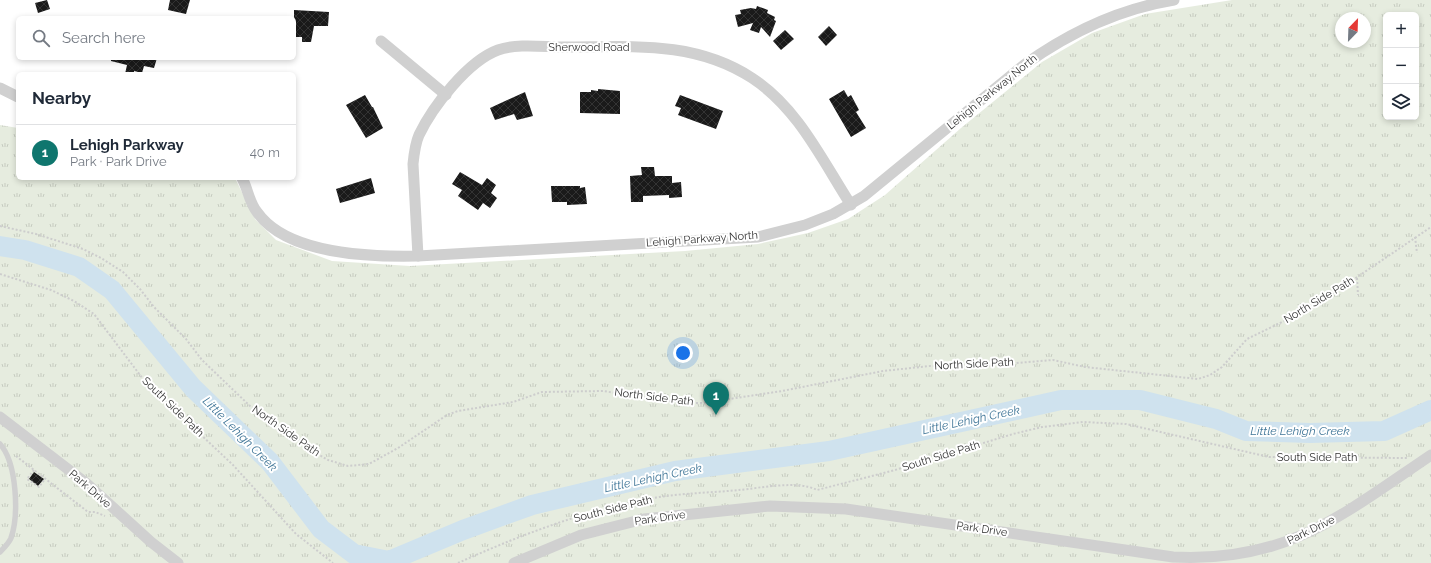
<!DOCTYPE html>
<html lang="en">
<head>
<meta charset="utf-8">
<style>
	:root { --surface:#fff; --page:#f6f6f7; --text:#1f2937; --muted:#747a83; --line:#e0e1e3; --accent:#0f766e }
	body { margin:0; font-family:Raleway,sans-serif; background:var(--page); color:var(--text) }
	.controls { position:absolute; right:12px; top:12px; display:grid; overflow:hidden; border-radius:6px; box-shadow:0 2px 6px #0003 }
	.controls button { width:36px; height:36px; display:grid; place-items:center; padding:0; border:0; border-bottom:1px solid var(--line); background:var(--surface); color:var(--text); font:20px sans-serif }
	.compass { position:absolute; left:1335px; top:12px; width:36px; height:36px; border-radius:50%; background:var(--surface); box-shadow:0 2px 6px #0003; rotate:23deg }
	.you { position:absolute; left:683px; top:353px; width:14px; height:14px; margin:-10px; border:3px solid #fff; border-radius:50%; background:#1a73e8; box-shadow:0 0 0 6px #1a73e833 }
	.badge { display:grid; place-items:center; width:26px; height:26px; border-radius:50%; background:var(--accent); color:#fff; font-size:13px; font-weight:700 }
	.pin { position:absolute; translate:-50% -33px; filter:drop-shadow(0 1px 2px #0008) }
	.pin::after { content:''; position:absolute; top:21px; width:14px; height:12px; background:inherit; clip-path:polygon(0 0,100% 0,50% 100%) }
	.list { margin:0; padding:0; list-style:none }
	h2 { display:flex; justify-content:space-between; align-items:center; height:52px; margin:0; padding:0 16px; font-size:17px }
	h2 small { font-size:13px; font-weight:400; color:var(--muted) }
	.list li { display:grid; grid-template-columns:26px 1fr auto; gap:12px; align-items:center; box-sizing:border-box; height:56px; padding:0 16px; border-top:1px solid var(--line) }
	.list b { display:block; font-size:15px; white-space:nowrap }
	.list p { margin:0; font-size:13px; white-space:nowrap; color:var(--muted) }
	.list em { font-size:13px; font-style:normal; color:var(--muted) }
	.icon { flex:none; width:22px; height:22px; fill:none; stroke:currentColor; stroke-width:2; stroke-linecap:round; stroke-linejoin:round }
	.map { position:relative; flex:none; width:1431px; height:563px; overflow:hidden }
	.search { position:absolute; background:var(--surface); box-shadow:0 2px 6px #0003; left:16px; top:16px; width:280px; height:44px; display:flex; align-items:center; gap:10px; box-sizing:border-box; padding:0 14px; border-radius:6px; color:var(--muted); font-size:15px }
	.panel { position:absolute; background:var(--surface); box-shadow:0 2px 6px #0003; left:16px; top:72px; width:280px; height:108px; border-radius:6px }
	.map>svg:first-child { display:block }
	.park { fill:url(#park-tufts); fill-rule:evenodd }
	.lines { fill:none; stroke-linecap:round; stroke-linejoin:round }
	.river { stroke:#cfe2ee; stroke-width:20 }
	.building { fill:url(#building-cross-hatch) }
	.path { stroke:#cdcdcd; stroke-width:2; stroke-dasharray:2 2; stroke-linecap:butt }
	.lane { stroke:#d0d0d0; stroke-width:5.5 }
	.street { stroke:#d0d0d0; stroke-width:11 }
	.labels { text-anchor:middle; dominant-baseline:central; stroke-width:4; stroke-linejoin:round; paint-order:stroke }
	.street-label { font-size:11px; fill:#333; stroke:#fff }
	.water-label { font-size:12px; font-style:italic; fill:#3f7597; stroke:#fff }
</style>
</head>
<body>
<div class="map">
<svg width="1431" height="563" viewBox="0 0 1431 563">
	<defs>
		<pattern id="park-tufts" width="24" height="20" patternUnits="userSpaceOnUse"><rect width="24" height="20" fill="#e6ecdf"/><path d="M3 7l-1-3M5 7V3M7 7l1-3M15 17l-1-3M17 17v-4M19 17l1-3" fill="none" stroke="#c6cbc0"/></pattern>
		<pattern id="building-cross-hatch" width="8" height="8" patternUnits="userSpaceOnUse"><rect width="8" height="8" fill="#1a1a1a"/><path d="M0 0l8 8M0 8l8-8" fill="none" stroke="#333"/></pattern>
	</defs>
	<rect width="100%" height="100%" fill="#fff"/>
	<path class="park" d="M1232 0H1431V563H0V125L18 128V178H235L255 219 276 240 332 261 410 266 685 251 758 244 808 233 848 219 885 195 961 128 1042 62 1092 33 1145 14ZM1386 15H1416V117H1386ZM1341 18H1365V42H1341Z"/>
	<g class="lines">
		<polyline class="river" points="0,246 25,250 79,267 112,290 193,388 270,462 321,529 354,554 389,561 463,530 532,505 675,471 829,451 1061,400 1140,400 1216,419 1246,431 1310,433 1384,431 1431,410"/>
	</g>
	<g class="building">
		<polygon points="47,0 50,9 38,13 35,3"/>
		<polygon points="170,0 190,0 186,14 168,10"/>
		<polygon points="757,6 768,10 767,13 775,17 774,20 776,21 770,37 761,27 759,33 750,30 753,23 738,27 735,15 741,14 740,10 751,8 756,9"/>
		<polygon points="294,10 329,12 328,26 314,26 311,42 302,42 302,37 294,37"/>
		<polygon points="829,26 837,35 826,46 818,37"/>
		<polygon points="785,30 794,39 781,50 773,41"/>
		<polygon points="111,58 157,58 154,68 144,66 142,73 134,71 134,74 125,74 127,65 111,61"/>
		<polygon points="598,89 620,91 620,114 580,113 580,92 591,92 591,90 598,91"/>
		<polygon points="844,90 848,97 851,95 859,110 856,112 866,128 851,137 829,99"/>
		<polygon points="525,92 533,116 517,120 514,114 495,120 490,108"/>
		<polygon points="365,95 372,107 373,107 383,128 366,138 346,105"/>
		<polygon points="680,95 723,111 716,129 678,115 681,108 675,106"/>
		<polygon points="641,167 654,167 655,176 672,176 672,183 681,182 682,197 669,198 669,195 643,196 643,202 631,202 630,176 642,175"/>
		<polygon points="460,172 482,185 487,178 496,185 491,193 497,198 490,208 483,203 478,210 458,196 462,190 452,184"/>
		<polygon points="371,178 375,193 340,203 336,189"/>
		<polygon points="551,186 580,186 580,188 585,187 587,204 567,205 567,202 552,202"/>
		<polygon points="34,472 44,479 38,486 29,479"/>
	</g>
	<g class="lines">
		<g class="path">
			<polyline points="0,226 36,234 83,249 101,258 123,272 140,289 154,307 186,339 202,360 250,406 288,429 306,447 328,460 348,466 369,464 398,448 447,415 458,411 513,402 542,392 603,391 682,403 703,403 782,391 883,371 930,366 969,367 1053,360 1085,367 1198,379 1210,375 1222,367 1247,339 1313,307 1431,227"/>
			<polyline points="1415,237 1417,253"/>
			<polyline points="0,274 51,290 74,301 94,314 146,383 233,465 296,534 333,563"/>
			<polyline points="1357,278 1358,295"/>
			<polyline points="16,456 88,512 95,512 105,516"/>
			<polyline points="34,470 27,479 39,487 45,479"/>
			<path d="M458 563C518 536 583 511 648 499 678 493 709 493 739 490 760 488 798 480 817 490L895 470 1013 434 1042 427 1083 422 1126 424 1269 457 1407 458"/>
		</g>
		<path class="lane" d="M0 444C17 463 19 515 11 538 9 543 4 548 0 552"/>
		<g class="street">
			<polyline points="381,41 446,95"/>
			<polyline points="0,88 18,97"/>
			<path d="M242 178C248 189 249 202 257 212 287 255 370 257 418 256L758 237 805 225 833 214 864 196 1024 65C1070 32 1118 9 1174 0"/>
			<path d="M418 256 413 164C414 154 415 144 419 135 433 106 468 61 498 50 518 43 544 47 564 47 630 47 694 40 752 78 798 108 822 160 851 205"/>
			<polyline points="0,417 86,483 151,542 178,563"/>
			<path d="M514 563 581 535 644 519 770 506 846 509 1173 557C1287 563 1342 515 1431 455"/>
		</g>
	</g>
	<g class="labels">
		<g class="street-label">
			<text x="589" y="47">Sherwood Road</text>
			<text transform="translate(992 92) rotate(-39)">Lehigh Parkway North</text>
			<text transform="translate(702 239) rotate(-4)">Lehigh Parkway North</text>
			<text transform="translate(1319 300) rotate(-31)">North Side Path</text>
			<text transform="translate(974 364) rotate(-3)">North Side Path</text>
			<text transform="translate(654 397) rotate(7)">North Side Path</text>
			<text transform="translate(173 407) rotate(44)">South Side Path</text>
			<text transform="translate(286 431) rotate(35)">North Side Path</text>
			<text transform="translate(941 456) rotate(-17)">South Side Path</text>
			<text x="1317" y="457">South Side Path</text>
			<text transform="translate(90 489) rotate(41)">Park Drive</text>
			<text transform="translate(613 509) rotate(-14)">South Side Path</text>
			<text transform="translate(660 518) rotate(-8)">Park Drive</text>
			<text transform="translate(982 529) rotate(8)">Park Drive</text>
			<text transform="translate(1311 530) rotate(-26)">Park Drive</text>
		</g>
		<g class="water-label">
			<text transform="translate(971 420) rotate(-12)">Little Lehigh Creek</text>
			<text x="1300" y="431">Little Lehigh Creek</text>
			<text transform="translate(240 434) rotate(45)">Little Lehigh Creek</text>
			<text transform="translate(653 478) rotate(-12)">Little Lehigh Creek</text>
		</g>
	</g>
</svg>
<div class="controls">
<button>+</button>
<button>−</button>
<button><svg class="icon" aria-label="layers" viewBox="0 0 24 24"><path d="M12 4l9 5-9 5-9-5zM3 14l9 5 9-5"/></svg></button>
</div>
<svg class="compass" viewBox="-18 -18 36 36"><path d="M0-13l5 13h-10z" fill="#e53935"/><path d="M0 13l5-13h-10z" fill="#747a83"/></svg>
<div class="you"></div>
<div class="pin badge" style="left:716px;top:415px">1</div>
<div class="search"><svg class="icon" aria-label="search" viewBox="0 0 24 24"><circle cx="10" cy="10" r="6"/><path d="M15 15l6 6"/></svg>Search here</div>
<section class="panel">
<h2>Nearby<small></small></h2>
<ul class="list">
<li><span class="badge">1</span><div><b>Lehigh Parkway</b><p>Park · Park Drive</p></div><em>40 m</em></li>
</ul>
</section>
</div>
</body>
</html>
